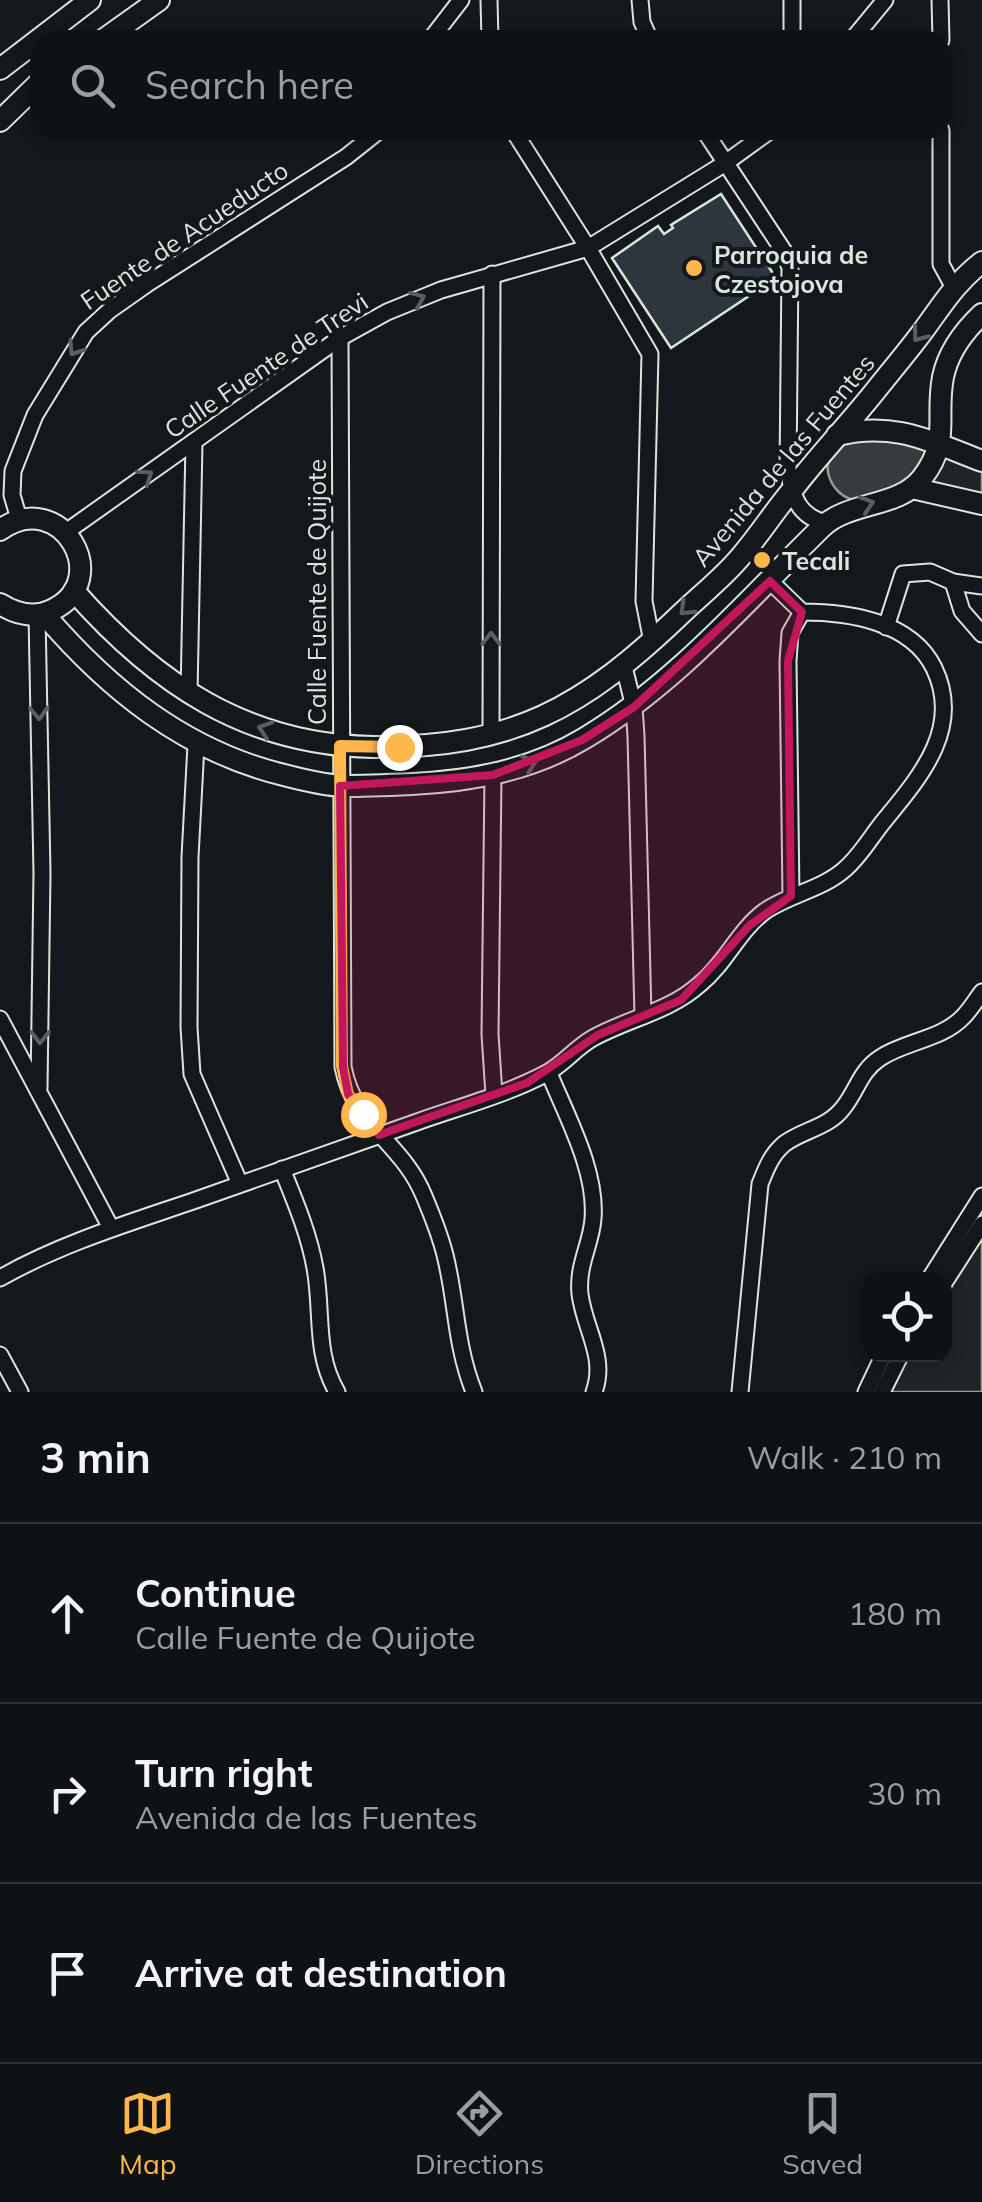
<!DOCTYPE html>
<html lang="en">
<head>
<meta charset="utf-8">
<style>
	:root { --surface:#0f1215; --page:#1d2022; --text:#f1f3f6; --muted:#9b9ea0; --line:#2f3234; --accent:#ffb74d }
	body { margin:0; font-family:Mulish,sans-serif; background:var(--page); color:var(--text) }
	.controls { position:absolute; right:30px; bottom:30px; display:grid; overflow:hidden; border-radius:20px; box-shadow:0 5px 15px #0003 }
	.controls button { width:90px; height:90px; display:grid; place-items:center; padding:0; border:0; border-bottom:2px solid var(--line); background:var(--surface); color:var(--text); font:50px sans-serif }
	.stop { position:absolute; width:30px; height:30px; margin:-22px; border:8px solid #ffb74d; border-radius:50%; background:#fff }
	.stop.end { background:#ffb74d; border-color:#fff; box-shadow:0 2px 10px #0008 }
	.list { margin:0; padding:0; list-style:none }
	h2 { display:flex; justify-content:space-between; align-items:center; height:130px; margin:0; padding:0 40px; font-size:42px }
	h2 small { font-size:32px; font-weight:400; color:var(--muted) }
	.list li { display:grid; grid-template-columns:65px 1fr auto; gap:30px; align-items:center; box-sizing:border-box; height:180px; padding:0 40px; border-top:2px solid var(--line) }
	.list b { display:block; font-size:38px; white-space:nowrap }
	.list p { margin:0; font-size:32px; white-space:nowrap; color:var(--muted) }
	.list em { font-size:32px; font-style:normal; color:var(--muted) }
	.icon { flex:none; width:55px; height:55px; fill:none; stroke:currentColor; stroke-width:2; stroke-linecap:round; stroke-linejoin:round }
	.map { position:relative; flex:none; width:982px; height:1392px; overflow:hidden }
	.search { position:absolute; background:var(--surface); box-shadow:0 5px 15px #0003; left:30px; right:30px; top:30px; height:110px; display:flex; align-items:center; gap:25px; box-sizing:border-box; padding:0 35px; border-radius:30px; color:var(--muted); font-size:38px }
	.sheet { height:670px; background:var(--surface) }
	nav { display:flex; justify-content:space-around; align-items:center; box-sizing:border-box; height:140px; border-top:2px solid var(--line); background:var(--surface); font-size:28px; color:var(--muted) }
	nav a { display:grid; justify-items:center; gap:5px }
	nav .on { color:var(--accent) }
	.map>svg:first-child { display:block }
	.green { fill:#202428; stroke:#939e99; stroke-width:2.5 }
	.water { fill:#363b3e; stroke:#939e99; stroke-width:2.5 }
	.building { fill:#2c363c; stroke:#d8e6dc; stroke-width:2.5 }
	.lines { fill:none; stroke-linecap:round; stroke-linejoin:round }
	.minor-casing { stroke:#d8e6dc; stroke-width:19 }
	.major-casing { stroke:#d8e6dc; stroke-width:24 }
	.minor { stroke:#14181c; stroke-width:15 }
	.major { stroke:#14181c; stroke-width:20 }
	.oneway { stroke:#59605f }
	.route { stroke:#ffb74d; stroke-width:12 }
	.marked { fill:#c2185b; fill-opacity:0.2; stroke:#c2185b; stroke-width:8; stroke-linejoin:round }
	.poi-dot { fill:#ffb74d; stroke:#14181c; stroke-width:4 }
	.labels { text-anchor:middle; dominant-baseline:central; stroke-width:8; stroke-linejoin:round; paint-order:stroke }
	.street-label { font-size:25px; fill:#d8e6dc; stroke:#14181c }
	.poi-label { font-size:25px; font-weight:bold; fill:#d8e6dc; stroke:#14181c; text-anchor:start }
</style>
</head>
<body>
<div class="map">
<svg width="982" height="1392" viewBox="0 0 982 1392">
	<rect width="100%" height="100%" fill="#14181c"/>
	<g class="green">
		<polygon points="942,452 982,466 982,501 916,489"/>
		<polygon points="982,1234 982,1392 889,1392 908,1355 944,1354 945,1294"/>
	</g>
	<path class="water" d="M901 440 937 451 910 489C894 492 872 501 856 500 832 498 816 462 838 447 853 437 883 441 901 440Z"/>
	<g class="building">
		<polygon points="721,194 776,278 671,348 612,258 658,226 664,234 673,228 671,225"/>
		<polygon points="767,551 770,566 758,569 754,554"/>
	</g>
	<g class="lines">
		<g class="minor-casing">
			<g id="minor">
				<polyline points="489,0 490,40"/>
				<polyline points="640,0 642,22 650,40"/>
				<polyline points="792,0 792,40"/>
				<polyline points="940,0 941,40"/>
				<polyline points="430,40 461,0"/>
				<polyline points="852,40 885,0"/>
				<polyline points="513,130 588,248 650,354 644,601 652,642"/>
				<path d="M704 130 785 253 790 268 788 470C793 497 797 515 825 523"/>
				<polyline points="941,130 941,264 953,286"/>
				<path d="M340 338 343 1067C355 1128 402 1142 424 1196 432 1215 440 1235 445 1255 457 1303 455 1344 474 1392"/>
				<polyline points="19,519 12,495 13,471 35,415 86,332 110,310 147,284 346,157 380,130"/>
				<polyline points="66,532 340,338 387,312 441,290 588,248 724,164 771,130"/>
				<polyline points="953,582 962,611 982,634"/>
				<polyline points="37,615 42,873 39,1088"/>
				<polyline points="886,627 903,574 930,572 953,582 982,586"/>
				<polyline points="624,667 634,707 636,736 643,1016"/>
				<polyline points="189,694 194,443"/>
				<polyline points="491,736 492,274"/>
				<polyline points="196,745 190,857 189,1027 192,1074 240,1184"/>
				<polyline points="493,775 490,1034 494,1095"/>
				<polyline points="791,896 788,661 790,633 802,612"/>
				<polyline points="0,1019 111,1228"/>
				<path d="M549 1073C567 1117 597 1171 593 1219 591 1245 577 1265 580 1294 584 1328 607 1357 594 1392"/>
				<path d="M282 1169C295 1201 309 1234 315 1268 323 1311 314 1353 337 1392"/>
				<path d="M0 1278C62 1243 129 1223 196 1200 270 1174 344 1148 417 1122 459 1107 505 1095 545 1074 563 1065 575 1048 593 1038 629 1018 669 1012 700 984 726 963 738 931 765 911 790 894 823 889 845 869 860 856 871 837 883 822 920 777 963 728 934 668 911 621 848 612 802 612L770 581"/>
				<polyline points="929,1280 982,1196"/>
				<polyline points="944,1283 982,1224"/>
				<polyline points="0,1355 20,1392"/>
				<path d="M740 1392 760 1184C766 1169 771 1155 784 1144 802 1130 828 1128 843 1108 857 1091 860 1071 880 1058 905 1041 941 1040 963 1017 970 1010 976 1000 982 992"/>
				<polyline points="866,1392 884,1354"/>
				<polyline points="882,1392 901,1354"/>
			</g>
		</g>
		<g class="major-casing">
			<g id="major">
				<polyline points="103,40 159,0"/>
				<polyline points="0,69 90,0"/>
				<polyline points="0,121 40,82"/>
				<path d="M837 435C894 421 929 441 982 461"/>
				<polyline points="912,488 982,504"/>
				<path d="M0 530C61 486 115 581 52 610 34 619 16 614 0 604"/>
				<path d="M74 591C155 683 246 745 373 747 513 748 583 708 682 613 702 594 725 576 742 555 760 534 775 510 793 489 819 455 849 424 876 390 892 370 908 351 923 331 942 305 956 282 982 262"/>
				<path d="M44 614C109 690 185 751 284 775 303 780 324 785 343 786 366 786 389 785 412 784 473 781 532 770 585 738 677 683 746 601 822 527 849 501 899 508 922 478 951 441 935 418 943 377 948 353 964 331 982 314"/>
			</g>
		</g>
		<use href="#minor" class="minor"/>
		<use href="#major" class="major"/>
	</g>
	<defs><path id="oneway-chevron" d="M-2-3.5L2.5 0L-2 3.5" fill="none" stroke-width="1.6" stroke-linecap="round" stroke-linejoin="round" transform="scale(2.5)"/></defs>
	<g class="oneway">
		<use href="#oneway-chevron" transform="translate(418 299) rotate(-23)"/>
		<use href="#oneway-chevron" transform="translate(919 335) rotate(127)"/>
		<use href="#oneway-chevron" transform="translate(75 349) rotate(123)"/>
		<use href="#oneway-chevron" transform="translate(146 476) rotate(-35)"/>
		<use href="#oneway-chevron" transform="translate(867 504) rotate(-18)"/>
		<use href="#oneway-chevron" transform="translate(686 609) rotate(136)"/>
		<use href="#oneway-chevron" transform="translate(491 639) rotate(-90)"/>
		<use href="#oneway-chevron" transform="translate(39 713) rotate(88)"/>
		<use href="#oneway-chevron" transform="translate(265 729) rotate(-161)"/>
		<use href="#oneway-chevron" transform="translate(530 763) rotate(-21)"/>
		<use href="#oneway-chevron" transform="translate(40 1037) rotate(91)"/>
	</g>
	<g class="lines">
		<polyline class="route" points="363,1114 348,1094 342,1066 340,746 399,747"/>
	</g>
	<path class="marked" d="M770 581 802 612 788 661 791 896 750 925 681 1000 598 1035 527 1083 379 1135 348 1094 343 1067 340 786 493 775 582 740 634 707Z"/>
	<g class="poi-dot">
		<circle cx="694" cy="268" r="10"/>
		<circle cx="762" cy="560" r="10"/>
	</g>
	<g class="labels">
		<g class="street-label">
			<text transform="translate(184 235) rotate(-34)">Fuente de Acueducto</text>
			<text transform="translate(266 365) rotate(-34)">Calle Fuente de Trevi</text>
			<text transform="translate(783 460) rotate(-50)">Avenida de las Fuentes</text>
			<text transform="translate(316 592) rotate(-90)">Calle Fuente de Quijote</text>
		</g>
		<g class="poi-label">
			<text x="714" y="254">Parroquia de<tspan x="714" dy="29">Czestojova</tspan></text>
			<text x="782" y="560">Tecali</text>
		</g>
	</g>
</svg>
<div class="controls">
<button><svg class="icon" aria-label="locate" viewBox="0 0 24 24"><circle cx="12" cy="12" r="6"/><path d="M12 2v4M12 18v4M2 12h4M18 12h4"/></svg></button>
</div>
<div class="stop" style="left:363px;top:1114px"></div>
<div class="stop end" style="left:399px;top:747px"></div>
<div class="search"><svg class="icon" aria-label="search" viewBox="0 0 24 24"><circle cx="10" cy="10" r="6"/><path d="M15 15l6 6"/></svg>Search here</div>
</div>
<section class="sheet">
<h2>3 min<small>Walk · 210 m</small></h2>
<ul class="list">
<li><svg class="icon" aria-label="ahead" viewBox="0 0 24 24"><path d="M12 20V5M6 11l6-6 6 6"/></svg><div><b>Continue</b><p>Calle Fuente de Quijote</p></div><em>180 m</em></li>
<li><svg class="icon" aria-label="right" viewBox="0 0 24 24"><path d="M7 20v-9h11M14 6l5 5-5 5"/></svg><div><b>Turn right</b><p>Avenida de las Fuentes</p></div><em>30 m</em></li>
<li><svg class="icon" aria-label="arrive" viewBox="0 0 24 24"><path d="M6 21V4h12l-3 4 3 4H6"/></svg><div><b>Arrive at destination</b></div></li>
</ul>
</section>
<nav>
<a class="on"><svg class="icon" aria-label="map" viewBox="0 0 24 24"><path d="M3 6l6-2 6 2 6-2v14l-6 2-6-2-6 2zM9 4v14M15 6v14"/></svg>Map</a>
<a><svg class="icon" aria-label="directions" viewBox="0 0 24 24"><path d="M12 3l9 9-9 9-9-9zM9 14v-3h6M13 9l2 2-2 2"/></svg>Directions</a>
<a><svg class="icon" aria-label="saved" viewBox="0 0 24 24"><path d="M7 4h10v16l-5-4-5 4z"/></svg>Saved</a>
</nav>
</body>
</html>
